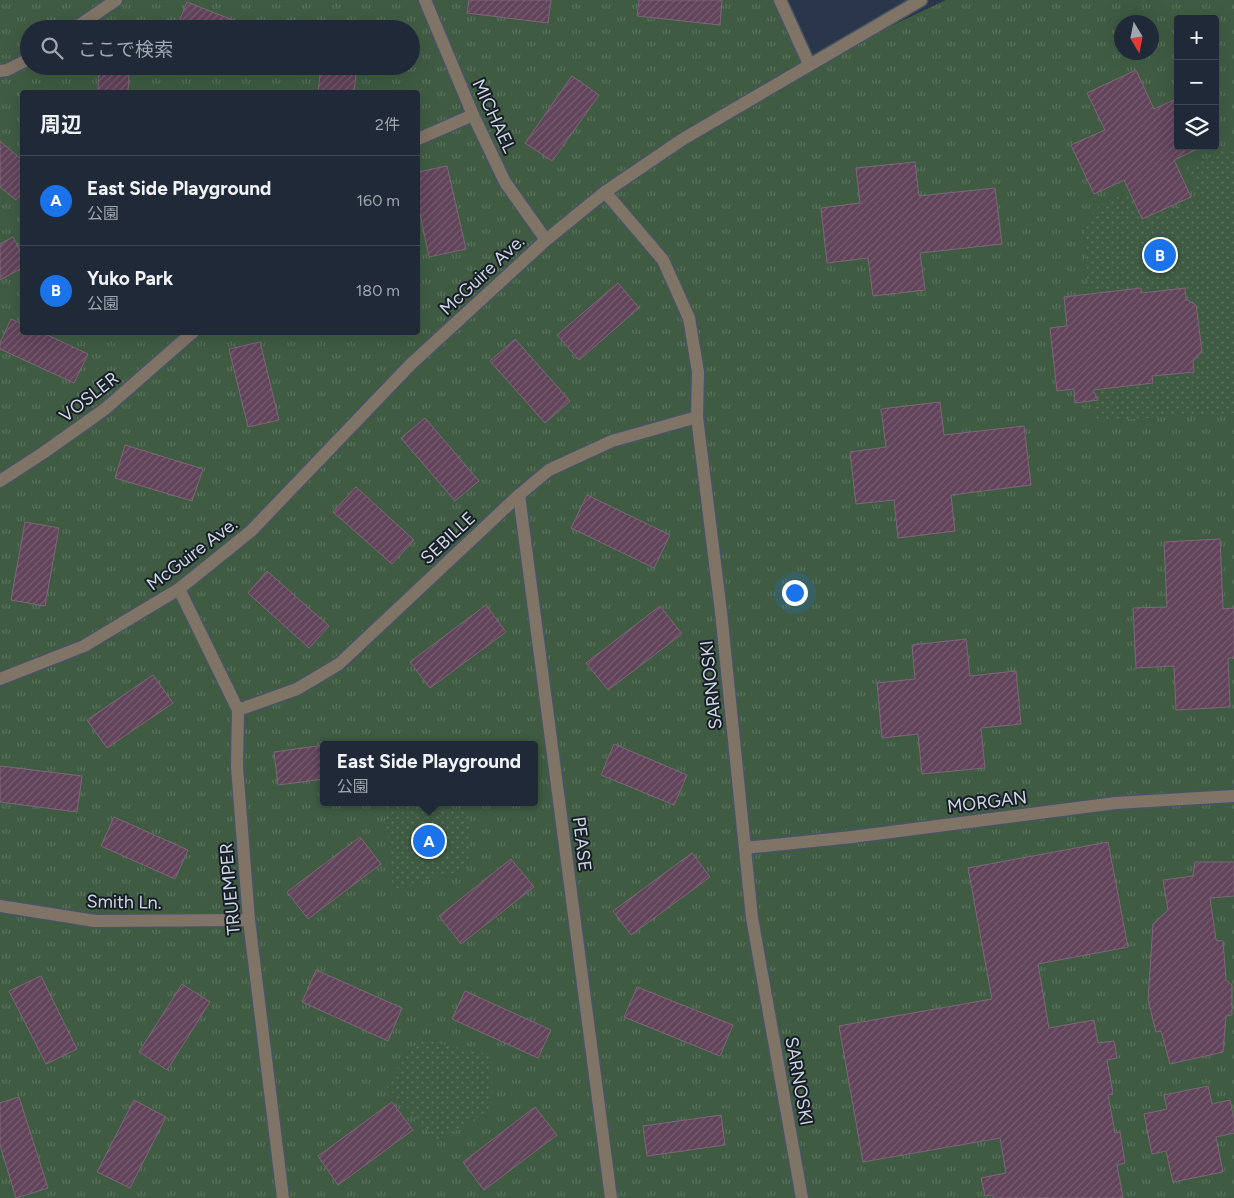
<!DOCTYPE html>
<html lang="ja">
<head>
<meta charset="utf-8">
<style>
	:root { --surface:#202938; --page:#283140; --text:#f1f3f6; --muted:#a2a6ae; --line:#3d4553; --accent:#1a73e8 }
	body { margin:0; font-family:Figtree,"Noto Sans JP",sans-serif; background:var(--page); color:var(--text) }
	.controls { position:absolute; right:15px; top:15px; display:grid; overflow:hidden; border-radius:5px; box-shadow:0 5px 20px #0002 }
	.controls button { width:45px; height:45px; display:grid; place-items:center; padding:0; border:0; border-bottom:1px solid var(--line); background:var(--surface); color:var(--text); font:25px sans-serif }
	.compass { position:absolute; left:1114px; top:15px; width:45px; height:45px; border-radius:50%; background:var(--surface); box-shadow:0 5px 20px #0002; rotate:170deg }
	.you { position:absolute; left:794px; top:592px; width:18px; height:18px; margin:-12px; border:4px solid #fff; border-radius:50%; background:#1a73e8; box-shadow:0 0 0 8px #1a73e833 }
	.badge { display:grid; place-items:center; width:32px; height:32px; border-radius:50%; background:var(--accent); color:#fff; font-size:16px; font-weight:700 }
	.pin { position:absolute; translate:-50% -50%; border:2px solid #fff; box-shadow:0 1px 5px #0006 }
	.popup { position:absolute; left:320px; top:741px; width:218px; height:65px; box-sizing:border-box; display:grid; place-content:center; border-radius:5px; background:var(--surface); filter:drop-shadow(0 1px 4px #0005); font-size:16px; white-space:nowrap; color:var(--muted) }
	.popup b { font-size:19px; color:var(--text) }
	.popup::after { content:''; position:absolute; left:50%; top:100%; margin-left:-10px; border:10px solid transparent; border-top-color:var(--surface) }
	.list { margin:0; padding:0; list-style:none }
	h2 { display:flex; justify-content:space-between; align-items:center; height:65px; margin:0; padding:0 20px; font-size:21px }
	h2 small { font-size:16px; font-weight:400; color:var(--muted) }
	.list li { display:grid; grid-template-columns:32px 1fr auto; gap:15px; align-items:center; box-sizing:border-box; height:90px; padding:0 20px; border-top:1px solid var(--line) }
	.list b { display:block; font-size:19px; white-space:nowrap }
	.list p { margin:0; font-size:16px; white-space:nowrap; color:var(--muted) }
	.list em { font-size:16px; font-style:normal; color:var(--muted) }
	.icon { flex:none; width:28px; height:28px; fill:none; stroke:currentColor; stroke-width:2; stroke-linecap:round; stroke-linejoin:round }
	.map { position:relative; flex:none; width:1234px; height:1198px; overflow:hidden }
	.search { position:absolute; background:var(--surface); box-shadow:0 5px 20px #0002; left:20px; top:20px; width:400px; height:55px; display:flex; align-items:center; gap:12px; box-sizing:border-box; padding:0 18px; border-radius:28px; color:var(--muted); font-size:19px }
	.panel { position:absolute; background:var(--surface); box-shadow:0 5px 20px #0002; left:20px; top:90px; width:400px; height:245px; border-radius:5px }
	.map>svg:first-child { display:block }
	.grass { fill:url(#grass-tufts); fill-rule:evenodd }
	.park { fill:url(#park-dots) }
	.building { fill:url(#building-hatch); stroke:#7d6778 }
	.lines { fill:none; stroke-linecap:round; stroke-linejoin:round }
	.minor-casing { stroke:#485466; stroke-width:15 }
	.minor { stroke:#807467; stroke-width:12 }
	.labels { text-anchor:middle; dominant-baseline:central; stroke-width:4; stroke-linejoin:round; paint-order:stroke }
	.street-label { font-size:18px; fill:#d0d8e4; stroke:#181e27 }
</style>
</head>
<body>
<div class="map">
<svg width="1234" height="1198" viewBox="0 0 1234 1198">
	<defs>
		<pattern id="grass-tufts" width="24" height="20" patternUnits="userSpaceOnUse" patternTransform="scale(1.25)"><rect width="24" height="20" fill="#3f5c43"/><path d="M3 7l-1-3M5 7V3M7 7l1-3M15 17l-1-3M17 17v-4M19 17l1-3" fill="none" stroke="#5a735e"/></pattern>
		<pattern id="park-dots" width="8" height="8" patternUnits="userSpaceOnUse" patternTransform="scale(1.25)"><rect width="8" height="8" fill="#3f5c43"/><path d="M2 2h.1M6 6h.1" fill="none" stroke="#5a735e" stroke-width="1.8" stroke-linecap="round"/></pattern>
		<pattern id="building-hatch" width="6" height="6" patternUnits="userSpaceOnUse" patternTransform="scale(1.25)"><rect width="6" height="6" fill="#61435a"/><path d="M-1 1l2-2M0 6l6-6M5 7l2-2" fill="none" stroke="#775d72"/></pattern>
	</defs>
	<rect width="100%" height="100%" fill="#2a374a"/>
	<path class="grass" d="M0 0H781L810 64 946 0H1234V1198H0ZM1178 19H1215V146H1178ZM1122 22H1152V52H1122ZM29 29H411V66H29ZM22 92H418V332H22ZM324 745H534V802H324Z"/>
	<g class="park">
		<polygon points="1234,146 1234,413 1096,421 1094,391 1153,383 1169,374 1194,370 1193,362 1202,351 1186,299 1185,288 1160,291 1141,288 1088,292 1084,223 1101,204 1132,191 1143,219 1200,199 1187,167"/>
		<polygon points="384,804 470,812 468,869 394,889"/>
		<polygon points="420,1039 492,1055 492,1109 438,1141 385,1085"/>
	</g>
	<g class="building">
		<polygon points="469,0 551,0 548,23 467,13"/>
		<polygon points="639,0 722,0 720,25 637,16"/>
		<polygon points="187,2 253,28 252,29 176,29"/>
		<polygon points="321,66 357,66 354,92 318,92"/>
		<polygon points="1136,70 1154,109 1178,98 1178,146 1204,146 1174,160 1191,197 1142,219 1124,180 1094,194 1071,145 1105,130 1087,93"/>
		<polygon points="99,71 129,72 128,92 98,92"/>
		<polygon points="572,76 599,95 552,161 525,143"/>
		<polygon points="0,141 22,160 22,193 16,200 0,187"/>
		<polygon points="915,162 919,196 995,188 1002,244 920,253 925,290 873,296 868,258 827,263 821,208 860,203 856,168"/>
		<polygon points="447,166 466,249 429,257 418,204 418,172"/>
		<polygon points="13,237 22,255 22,268 0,280 0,244"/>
		<polygon points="618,283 639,308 579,360 557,335"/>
		<polygon points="1141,288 1142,293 1185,288 1186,299 1196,305 1202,351 1193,361 1194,372 1152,376 1153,383 1093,390 1098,400 1075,403 1074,389 1057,391 1050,328 1067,326 1064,297"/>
		<polygon points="11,319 22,324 22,332 41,332 88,354 74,383 0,349 0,343"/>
		<polygon points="515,339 570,401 545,423 490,361"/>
		<polygon points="260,342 279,420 248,427 229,349"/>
		<polygon points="940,402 944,435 1024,426 1031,485 951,495 955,531 898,538 894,500 856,504 850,452 886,447 881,409"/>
		<polygon points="425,418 479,481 455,501 401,438"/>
		<polygon points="125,445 203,469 192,501 115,478"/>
		<polygon points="356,487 414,540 392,564 333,512"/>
		<polygon points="587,495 670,535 654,568 571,528"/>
		<polygon points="25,522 59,528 45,606 11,600"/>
		<polygon points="1220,539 1223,609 1234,608 1234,658 1228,658 1230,707 1176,710 1174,666 1136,668 1133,608 1167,607 1164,542"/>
		<polygon points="267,571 329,626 309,648 248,593"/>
		<polygon points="486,605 506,632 430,688 410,662"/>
		<polygon points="660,606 682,634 608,690 586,663"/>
		<polygon points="966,639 970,676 1016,671 1021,724 981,728 985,768 922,774 918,734 882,738 877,683 915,679 912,645"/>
		<polygon points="153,675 173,703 107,748 87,720"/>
		<polygon points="614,744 687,775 674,805 601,775"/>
		<polygon points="324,745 324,779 278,785 274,752"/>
		<polygon points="0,766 82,776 77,812 0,802"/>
		<polygon points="114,817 188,850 175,879 101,846"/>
		<polygon points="360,837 381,864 308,919 287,892"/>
		<polygon points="1108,842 1128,947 1038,964 1049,1028 1094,1020 1098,1043 1114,1041 1117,1058 1107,1060 1113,1094 1108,1095 1115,1133 1120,1132 1125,1163 1117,1165 1123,1198 993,1198 993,1195 985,1196 981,1178 1006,1173 1000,1138 863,1162 839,1026 992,999 968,868"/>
		<polygon points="692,853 710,877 631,935 613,911"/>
		<polygon points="511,859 534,887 461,944 439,916"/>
		<polygon points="1195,862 1234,862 1234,896 1210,898 1216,940 1223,941 1226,980 1232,985 1232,1015 1226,1016 1223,1052 1170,1064 1161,1031 1156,1032 1148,1000 1153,924 1168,910 1163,880 1193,876"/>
		<polygon points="316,970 402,1008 388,1041 302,1002"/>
		<polygon points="41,976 77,1049 46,1064 9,991"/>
		<polygon points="182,984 210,1002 167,1070 139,1052"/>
		<polygon points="637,987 733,1025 720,1056 624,1017"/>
		<polygon points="465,991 551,1030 538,1058 452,1019"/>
		<polygon points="1208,1086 1212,1104 1230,1100 1234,1119 1234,1133 1216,1137 1223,1172 1173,1182 1166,1151 1152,1154 1144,1114 1167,1109 1164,1095"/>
		<polygon points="19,1097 48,1188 16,1198 0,1145 0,1103"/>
		<polygon points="134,1100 166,1117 130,1188 97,1172"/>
		<polygon points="392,1102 413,1130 338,1185 318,1156"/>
		<polygon points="535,1107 557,1135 484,1190 463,1162"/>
		<polygon points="721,1115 725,1145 647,1156 643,1126"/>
	</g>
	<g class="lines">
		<g class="minor-casing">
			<g id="minor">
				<polyline points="425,0 473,115 505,182 546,240"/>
				<polyline points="780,0 809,64"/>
				<polyline points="74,29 116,0"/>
				<polyline points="0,71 7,70 29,59"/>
				<polyline points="418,139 473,115"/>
				<polyline points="605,192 663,260 689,318 698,372 697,417 721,612 752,918 802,1198"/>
				<polyline points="0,481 43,453 105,409 193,332"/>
				<polyline points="519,495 611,1198"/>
				<polyline points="179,589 238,710 237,767 249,920 283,1198"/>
				<polyline points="0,679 84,646 179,589 251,531 411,364 546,240 605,192 683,139 921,0"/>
				<polyline points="238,710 297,689 339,664 519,495 549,470 612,441 697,417"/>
				<polyline points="745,848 852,837 1116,803 1234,796"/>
				<polyline points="0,906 95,921 249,920"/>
			</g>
		</g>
		<use href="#minor" class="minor"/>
	</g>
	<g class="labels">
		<g class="street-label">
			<text transform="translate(494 116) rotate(65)">MICHAEL</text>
			<text transform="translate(482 275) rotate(-43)">McGuire Ave.</text>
			<text transform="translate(89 397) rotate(-38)">VOSLER</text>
			<text transform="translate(448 538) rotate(-43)">SEBILLE</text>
			<text transform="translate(192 554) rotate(-37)">McGuire Ave.</text>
			<text transform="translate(711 685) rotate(-96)">SARNOSKI</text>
			<text transform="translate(987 802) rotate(-7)">MORGAN</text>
			<text transform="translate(582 844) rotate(83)">PEASE</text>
			<text transform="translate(230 889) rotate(-95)">TRUEMPER</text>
			<text transform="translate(124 902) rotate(1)">Smith Ln.</text>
			<text transform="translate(799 1081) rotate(80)">SARNOSKI</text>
		</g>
	</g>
</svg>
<div class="controls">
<button>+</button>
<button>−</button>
<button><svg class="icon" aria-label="layers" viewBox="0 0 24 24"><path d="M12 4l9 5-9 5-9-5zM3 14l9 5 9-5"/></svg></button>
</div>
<svg class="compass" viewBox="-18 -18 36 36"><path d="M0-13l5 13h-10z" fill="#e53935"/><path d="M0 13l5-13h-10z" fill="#a2a6ae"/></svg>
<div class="you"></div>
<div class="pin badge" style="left:429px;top:841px">A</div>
<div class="popup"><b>East Side Playground</b>公園</div>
<div class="pin badge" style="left:1160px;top:255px">B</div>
<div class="search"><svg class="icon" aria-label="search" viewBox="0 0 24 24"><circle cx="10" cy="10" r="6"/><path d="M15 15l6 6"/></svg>ここで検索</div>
<section class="panel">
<h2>周辺<small>2件</small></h2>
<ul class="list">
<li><span class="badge">A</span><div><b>East Side Playground</b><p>公園</p></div><em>160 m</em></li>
<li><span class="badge">B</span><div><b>Yuko Park</b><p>公園</p></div><em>180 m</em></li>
</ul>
</section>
</div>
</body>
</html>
